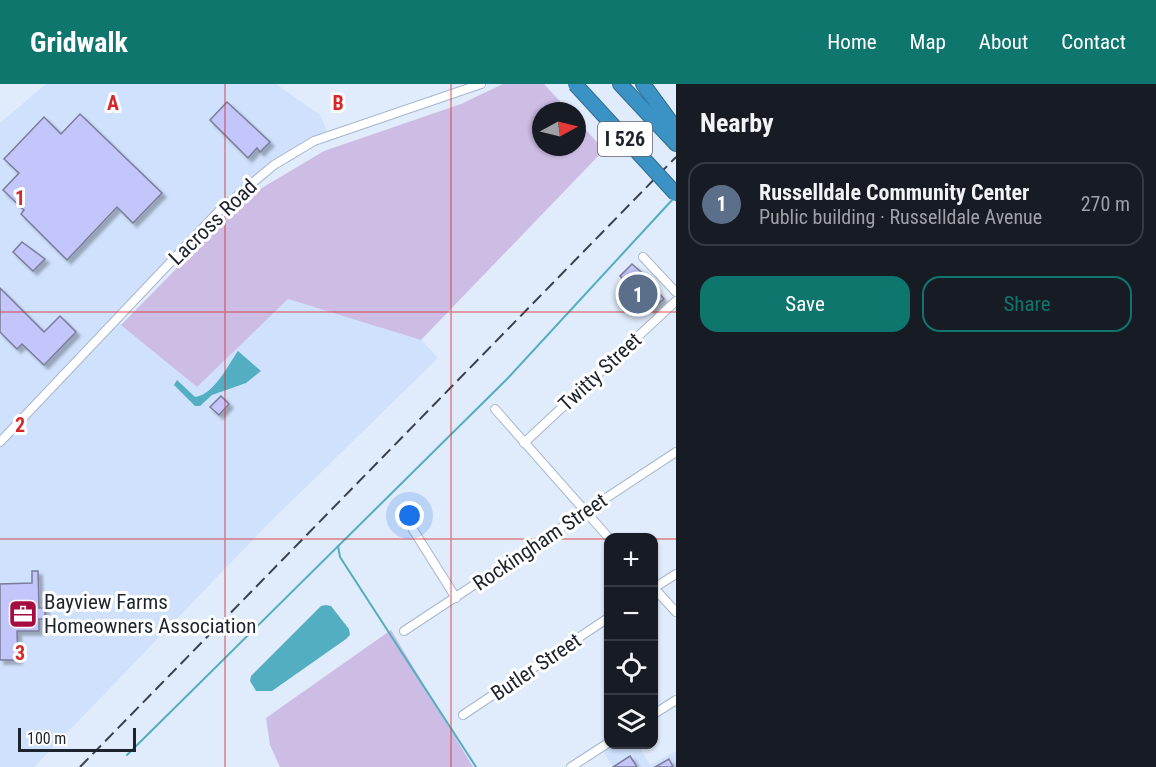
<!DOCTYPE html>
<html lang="en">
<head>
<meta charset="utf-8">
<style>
	:root { --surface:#171b24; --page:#20242c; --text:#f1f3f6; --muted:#9ea1a6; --line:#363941; --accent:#0f766e }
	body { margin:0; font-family:"Roboto Condensed",sans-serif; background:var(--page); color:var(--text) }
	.controls { position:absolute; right:18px; bottom:18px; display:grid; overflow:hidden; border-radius:12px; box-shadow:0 2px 4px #0004 }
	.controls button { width:54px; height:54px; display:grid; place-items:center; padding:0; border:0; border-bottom:2px solid var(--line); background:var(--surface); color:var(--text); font:30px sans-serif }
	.compass { position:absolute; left:532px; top:18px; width:54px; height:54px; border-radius:50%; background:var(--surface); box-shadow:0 2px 4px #0004; rotate:83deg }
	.scale { position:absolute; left:18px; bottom:15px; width:118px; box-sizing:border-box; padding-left:6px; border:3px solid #1e242e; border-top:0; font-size:16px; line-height:21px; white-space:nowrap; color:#1e242e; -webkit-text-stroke:4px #fff; paint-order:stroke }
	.you { position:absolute; left:410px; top:432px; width:21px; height:21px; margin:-15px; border:4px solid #fff; border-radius:50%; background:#1a73e8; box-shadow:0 0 0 9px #1a73e833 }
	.badge { display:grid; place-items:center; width:39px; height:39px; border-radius:50%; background:var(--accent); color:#fff; font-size:20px; font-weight:700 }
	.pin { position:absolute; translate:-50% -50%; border:3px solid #fff; box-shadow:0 2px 6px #0006 }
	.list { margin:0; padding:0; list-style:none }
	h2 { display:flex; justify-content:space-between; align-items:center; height:78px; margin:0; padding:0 24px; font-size:26px }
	h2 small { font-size:20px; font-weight:400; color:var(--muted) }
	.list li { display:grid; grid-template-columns:39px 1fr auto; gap:18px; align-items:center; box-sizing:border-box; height:84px; margin:0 12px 12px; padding:0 12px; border:2px solid var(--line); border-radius:18px }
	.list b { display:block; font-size:22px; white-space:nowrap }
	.list p { margin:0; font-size:20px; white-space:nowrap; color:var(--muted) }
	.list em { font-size:20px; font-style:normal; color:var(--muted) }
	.actions { display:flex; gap:12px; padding:18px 24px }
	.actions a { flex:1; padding:14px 0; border:2px solid var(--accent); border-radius:18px; text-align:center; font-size:21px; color:var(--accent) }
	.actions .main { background:var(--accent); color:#fff }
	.icon { flex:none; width:33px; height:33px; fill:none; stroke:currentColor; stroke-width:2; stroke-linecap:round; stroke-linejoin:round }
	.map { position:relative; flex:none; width:676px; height:683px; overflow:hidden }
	header { display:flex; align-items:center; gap:36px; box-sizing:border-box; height:84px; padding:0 30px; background:var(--accent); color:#fff }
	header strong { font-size:28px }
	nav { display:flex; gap:33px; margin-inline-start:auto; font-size:21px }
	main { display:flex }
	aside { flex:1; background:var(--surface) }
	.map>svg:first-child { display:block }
	.built { fill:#cfe1fc }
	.green { fill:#cdbde5 }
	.water { fill:#53aec1 }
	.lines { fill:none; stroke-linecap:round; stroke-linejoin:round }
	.stream { stroke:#53aec1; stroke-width:2 }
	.building { fill:#c2c6fa; stroke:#7a7c98; stroke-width:1.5; filter:url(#shadow) }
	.street-casing { stroke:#a5b6d0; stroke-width:10 }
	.highway-casing { stroke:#306c90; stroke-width:16 }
	.street { stroke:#fff; stroke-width:8 }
	.highway { stroke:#3a93c4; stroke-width:14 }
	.rail { stroke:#39404b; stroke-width:2; stroke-dasharray:12 6; stroke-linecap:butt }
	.highway-bridge-casing { stroke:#306c90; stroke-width:16; stroke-linecap:butt }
	.highway-bridge { stroke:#3a93c4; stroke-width:14 }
	.grid { fill:none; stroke:#d62828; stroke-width:1.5; stroke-opacity:0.55 }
	.labels { text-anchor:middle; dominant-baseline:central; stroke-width:6; stroke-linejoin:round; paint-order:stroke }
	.shield { fill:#fff; stroke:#62666d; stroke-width:1.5 }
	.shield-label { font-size:20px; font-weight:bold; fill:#1e242e }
	.street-label { font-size:21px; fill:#1e242e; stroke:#fff }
	.poi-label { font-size:21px; fill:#1e242e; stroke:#fff; text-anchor:start }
	.grid-label { font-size:20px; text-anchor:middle; font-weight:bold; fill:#d62828; stroke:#fff; stroke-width:6; stroke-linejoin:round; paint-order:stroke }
</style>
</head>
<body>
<header>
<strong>Gridwalk</strong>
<nav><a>Home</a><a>Map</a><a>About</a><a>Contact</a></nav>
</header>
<main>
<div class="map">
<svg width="676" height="683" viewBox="0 0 676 683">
	<defs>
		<filter id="shadow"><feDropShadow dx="4" dy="4" stdDeviation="1.5" flood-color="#0004"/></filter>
	</defs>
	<rect width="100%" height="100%" fill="#e0ebfb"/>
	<g class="built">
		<polygon points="46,0 276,0 320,31 329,52 274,81 220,126 116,236 197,303 288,215 421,256 438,274 267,441 34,683 0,683 0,39"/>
		<polygon points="608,660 638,661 650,681 676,667 676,683 613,683 601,664"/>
	</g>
	<g class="green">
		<polygon points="503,0 544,0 569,27 541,27 541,63 577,63 577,36 604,66 421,256 288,215 197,303 121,241 226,134 255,108 324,67 461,20"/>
		<polygon points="391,546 473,683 280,683 270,661 266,634"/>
	</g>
	<g class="water">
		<path d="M238 267 261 287 246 299 212 311 200 322H195L174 301 177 296 195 313C214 311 228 281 238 267Z"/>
		<polygon points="326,521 331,522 349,545 350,551 346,555 272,607 256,607 250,597 251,592 321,522"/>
	</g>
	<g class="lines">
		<g class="stream">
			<polyline points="338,462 340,473 476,683"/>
			<polyline points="127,671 507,295 673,115"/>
		</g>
	</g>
	<g class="building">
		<polygon points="227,18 270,58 260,68 257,64 248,74 210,36"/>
		<polygon points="80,30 162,109 133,139 117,123 67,176 21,130 24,126 3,106 19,89 4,75 44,33 61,50"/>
		<polygon points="22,158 45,175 33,187 13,168"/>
		<polygon points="632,180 641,188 635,193 652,210 656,206 664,215 651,226 620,192"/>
		<polygon points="0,204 44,248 60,232 76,248 44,281 22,260 17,265 0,248"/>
		<polygon points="221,312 229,320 219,331 210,323"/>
		<polygon points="32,487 38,487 39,524 45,524 45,535 39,535 39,547 17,547 18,576 0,576 0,500 32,499"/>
		<polygon points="630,672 637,683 613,683"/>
		<polygon points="669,675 673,683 655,683"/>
	</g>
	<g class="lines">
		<g class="street-casing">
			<g id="street">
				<polyline points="643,173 676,208"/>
				<polyline points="495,325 609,454"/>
				<polyline points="0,358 220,126 274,81 314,57 481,0"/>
				<polyline points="524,359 676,217"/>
				<polyline points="402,428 456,514"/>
				<polyline points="654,504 676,528"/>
				<polyline points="654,504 676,490"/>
				<polyline points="404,547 676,368"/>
				<polyline points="654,630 676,616"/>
				<polyline points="463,631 608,534"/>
				<polyline points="571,683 608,659"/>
			</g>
		</g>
		<g class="highway-casing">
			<g id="highway">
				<polyline points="620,0 676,60"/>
				<polyline points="643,0 676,45"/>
			</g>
		</g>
		<use href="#street" class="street"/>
		<use href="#highway" class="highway"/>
		<polyline class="rail" points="80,683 676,73"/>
		<g class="highway-bridge-casing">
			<polyline id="highway-bridge" points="575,0 676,110"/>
		</g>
		<use href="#highway-bridge" class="highway-bridge"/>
	</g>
	<path class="grid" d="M225 0V683M451 0V683M0 228H676M0 455H608M654 455H676"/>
	<defs>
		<g id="office-square" transform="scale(1.5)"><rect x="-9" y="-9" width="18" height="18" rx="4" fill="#a50d41" stroke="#fff"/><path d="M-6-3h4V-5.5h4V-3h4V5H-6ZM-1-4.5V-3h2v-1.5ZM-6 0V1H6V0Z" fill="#fff"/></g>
	</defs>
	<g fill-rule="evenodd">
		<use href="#office-square" x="23" y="530"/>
	</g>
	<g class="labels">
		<rect class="shield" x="598" y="38" width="54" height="34" rx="4.5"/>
		<g class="shield-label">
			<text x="625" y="55">I 526</text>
		</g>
		<g class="street-label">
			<text transform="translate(213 138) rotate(-44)">Lacross Road</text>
			<text transform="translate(600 288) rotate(-43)">Twitty Street</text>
			<text transform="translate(540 458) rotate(-34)">Rockingham Street</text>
			<text transform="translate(536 583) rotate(-34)">Butler Street</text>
		</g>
		<g class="poi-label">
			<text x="44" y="518">Bayview Farms<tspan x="44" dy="24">Homeowners Association</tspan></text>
		</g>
	</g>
	<g class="grid-label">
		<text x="113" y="26">A</text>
		<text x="338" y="26">B</text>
		<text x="20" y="121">1</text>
		<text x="20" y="348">2</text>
		<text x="20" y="576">3</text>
	</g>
</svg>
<div class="controls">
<button>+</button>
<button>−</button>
<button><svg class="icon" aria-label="locate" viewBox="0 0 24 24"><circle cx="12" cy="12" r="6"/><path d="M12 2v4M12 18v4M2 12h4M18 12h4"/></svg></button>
<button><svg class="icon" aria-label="layers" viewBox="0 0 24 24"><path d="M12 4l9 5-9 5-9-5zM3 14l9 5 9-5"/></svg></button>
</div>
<svg class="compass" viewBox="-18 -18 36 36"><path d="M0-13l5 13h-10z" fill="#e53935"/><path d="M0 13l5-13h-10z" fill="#9ea1a6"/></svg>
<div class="scale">100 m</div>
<div class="you"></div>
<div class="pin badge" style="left:638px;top:210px;background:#5c6f8a">1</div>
</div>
<aside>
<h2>Nearby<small></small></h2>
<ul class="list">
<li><span class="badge" style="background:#5c6f8a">1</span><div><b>Russelldale Community Center</b><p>Public building · Russelldale Avenue</p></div><em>270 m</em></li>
</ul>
<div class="actions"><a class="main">Save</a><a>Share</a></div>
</aside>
</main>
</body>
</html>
